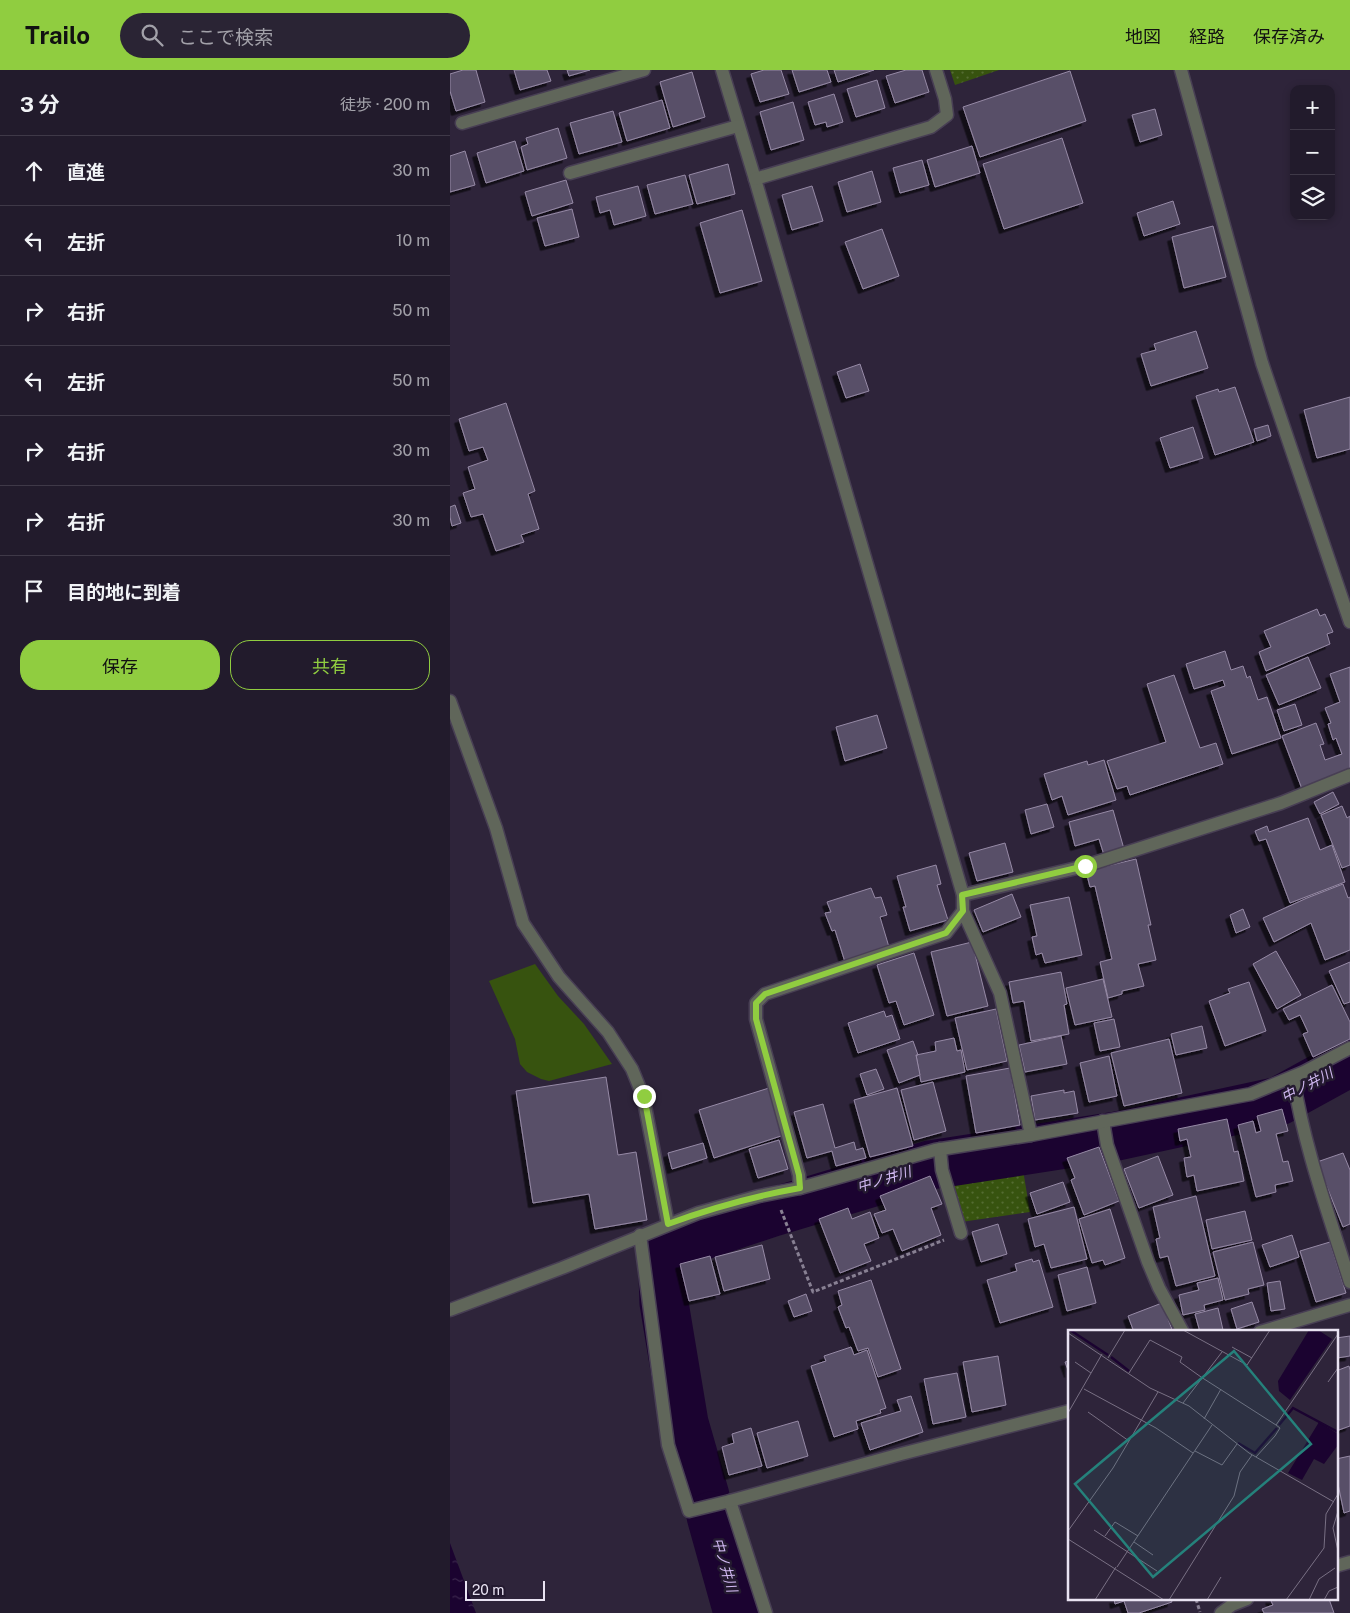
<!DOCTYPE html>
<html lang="ja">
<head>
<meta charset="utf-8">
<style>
	:root { --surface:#221b2c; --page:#2a2434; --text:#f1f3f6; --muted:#a2a1a9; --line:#3f3948; --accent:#90cd40 }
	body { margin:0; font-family:"Public Sans","Noto Sans JP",sans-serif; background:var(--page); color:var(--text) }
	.controls { position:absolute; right:15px; top:15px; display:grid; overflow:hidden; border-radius:10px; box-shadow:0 2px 8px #0003 }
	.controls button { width:45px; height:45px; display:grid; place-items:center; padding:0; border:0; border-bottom:1px solid var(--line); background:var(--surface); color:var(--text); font:25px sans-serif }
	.scale { position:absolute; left:15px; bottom:12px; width:80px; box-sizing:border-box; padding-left:5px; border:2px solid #e9e3f2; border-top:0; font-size:14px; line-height:18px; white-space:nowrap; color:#e9e3f2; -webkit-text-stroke:4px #241a30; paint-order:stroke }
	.stop { position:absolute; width:15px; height:15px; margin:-11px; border:4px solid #90cd40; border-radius:50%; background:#fff }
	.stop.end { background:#90cd40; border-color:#fff; box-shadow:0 1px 5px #0008 }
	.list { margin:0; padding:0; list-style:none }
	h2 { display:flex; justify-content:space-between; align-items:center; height:65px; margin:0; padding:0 20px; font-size:21px }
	h2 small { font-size:16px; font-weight:400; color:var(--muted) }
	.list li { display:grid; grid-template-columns:32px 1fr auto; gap:15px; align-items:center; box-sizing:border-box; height:70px; padding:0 20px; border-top:1px solid var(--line) }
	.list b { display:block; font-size:19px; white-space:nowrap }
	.list em { font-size:16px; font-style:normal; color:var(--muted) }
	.actions { display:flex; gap:10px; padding:15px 20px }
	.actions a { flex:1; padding:11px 0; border:1px solid var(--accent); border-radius:20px; text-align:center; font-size:18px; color:var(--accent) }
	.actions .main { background:var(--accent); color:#111 }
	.icon { flex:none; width:28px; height:28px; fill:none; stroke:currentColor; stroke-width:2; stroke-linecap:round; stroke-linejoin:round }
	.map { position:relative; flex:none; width:900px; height:1543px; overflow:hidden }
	header { display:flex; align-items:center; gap:30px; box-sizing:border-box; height:70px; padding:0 25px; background:var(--accent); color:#111 }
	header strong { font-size:24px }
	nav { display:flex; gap:28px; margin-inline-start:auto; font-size:18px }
	.search { width:350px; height:45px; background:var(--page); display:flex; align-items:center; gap:12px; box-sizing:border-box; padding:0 18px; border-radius:28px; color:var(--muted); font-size:19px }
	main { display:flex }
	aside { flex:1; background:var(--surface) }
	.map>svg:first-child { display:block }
	.grass { fill:#37530f }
	.park { fill:url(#park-dots) }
	.water { fill:url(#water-ripples) }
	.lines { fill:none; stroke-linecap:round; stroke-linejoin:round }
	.river { stroke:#1b0330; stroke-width:49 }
	.building { fill:#594f68; stroke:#968aa6; filter:url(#shadow) }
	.minor-casing { stroke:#483f54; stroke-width:15 }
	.path { stroke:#888093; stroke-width:3; stroke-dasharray:4 2.5; stroke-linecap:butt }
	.minor { stroke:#60665a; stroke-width:12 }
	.route { stroke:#90cd40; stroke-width:6 }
	.labels { text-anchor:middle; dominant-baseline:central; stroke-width:5; stroke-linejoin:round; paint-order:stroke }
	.water-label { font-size:14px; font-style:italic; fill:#d0b8f1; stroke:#241a30 }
	.inset-river { fill:none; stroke:#1b0330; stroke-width:2.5 }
	.inset-road { fill:none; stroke:#797084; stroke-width:1 }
	.view { fill:#25817b; fill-opacity:0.15; stroke:#25817b; stroke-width:2.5 }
	.inset-edge { fill:none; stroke:#e9e3f2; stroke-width:2.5 }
</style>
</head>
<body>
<header>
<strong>Trailo</strong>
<div class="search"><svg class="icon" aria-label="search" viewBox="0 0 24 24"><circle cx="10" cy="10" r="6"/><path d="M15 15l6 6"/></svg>ここで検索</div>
<nav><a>地図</a><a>経路</a><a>保存済み</a></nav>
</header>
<main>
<aside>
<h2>3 分<small>徒歩 · 200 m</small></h2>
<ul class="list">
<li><svg class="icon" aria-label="ahead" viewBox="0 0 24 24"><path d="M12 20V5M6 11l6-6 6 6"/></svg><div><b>直進</b></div><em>30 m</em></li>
<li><svg class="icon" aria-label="left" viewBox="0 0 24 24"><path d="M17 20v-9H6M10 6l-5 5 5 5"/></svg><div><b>左折</b></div><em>10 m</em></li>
<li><svg class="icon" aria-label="right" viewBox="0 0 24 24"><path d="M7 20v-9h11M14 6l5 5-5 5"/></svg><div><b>右折</b></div><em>50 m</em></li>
<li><svg class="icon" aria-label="left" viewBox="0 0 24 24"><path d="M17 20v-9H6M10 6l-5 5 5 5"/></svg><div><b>左折</b></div><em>50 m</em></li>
<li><svg class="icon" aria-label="right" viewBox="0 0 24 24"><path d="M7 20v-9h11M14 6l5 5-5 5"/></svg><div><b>右折</b></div><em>30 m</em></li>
<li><svg class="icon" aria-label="right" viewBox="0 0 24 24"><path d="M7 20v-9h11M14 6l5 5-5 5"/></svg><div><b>右折</b></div><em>30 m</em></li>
<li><svg class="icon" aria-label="arrive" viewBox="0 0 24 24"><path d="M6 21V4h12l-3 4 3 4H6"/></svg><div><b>目的地に到着</b></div></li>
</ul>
<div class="actions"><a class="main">保存</a><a>共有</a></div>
</aside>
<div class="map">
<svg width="900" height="1543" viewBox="0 0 900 1543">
	<defs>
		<pattern id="park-dots" width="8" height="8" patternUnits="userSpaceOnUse" patternTransform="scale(1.25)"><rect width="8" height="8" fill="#37530f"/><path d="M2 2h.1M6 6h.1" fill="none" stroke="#546c32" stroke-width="1.8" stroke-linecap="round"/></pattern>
		<pattern id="water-ripples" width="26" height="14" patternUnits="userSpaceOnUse" patternTransform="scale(1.25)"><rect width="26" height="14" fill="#1b0330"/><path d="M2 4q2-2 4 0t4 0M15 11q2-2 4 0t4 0" fill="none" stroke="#3c284e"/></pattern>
		<filter id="shadow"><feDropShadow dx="-4.5" dy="4.5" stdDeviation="0" flood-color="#0009"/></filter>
	</defs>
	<rect width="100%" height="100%" fill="#2e243a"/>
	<polygon class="grass" points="85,894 108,926 134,954 162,994 99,1011 91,1009 77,1002 70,994 65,969 39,911"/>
	<g class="park">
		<polygon points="500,0 549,0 505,15"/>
		<polygon points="571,1088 580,1142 511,1152 498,1103 506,1096"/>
	</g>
	<polygon class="water" points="0,1473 26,1543 0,1543"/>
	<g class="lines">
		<g class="river">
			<polyline points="255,1426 234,1353 214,1233 212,1179 323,1142 480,1095 667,1066 829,1031 900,992"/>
			<polyline points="261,1446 288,1543"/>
		</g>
	</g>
	<g class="building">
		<polygon points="13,0 26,0 35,32 6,41 0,21 0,4"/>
		<polygon points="64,0 97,0 101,11 70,20"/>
		<polygon points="117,0 140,0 119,6"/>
		<polygon points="314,0 331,0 339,24 310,32 301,4"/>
		<polygon points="342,0 377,0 381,12 349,22"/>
		<polygon points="384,0 424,0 388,12"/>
		<polygon points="456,0 472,0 479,22 445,33 436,6"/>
		<polygon points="620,1 636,51 530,87 513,37"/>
		<polygon points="242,2 255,47 223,57 210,12"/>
		<polygon points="427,10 435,38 406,47 397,19"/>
		<polygon points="384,24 393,52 377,57 376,52 365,55 358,32"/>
		<polygon points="212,30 220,58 177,71 169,43"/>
		<polygon points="343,32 354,70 321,80 310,42"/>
		<polygon points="705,39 712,65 690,72 682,45"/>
		<polygon points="163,41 172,72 129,84 120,53"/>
		<polygon points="108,58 117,88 77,100 71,77 78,74 76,68"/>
		<polygon points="612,68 633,133 554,159 533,94"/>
		<polygon points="65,71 74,101 36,113 27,83"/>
		<polygon points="522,76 530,103 485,117 477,90"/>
		<polygon points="15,81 25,115 0,122 0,86"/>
		<polygon points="472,90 479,115 450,123 443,98"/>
		<polygon points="278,94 285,124 247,134 239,105"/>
		<polygon points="422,101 431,132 397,142 388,112"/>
		<polygon points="235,105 243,134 205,144 197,115"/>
		<polygon points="116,110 123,133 82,146 75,122"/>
		<polygon points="188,116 196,146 164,155 160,140 150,143 146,127"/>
		<polygon points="362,116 373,151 342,160 332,125"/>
		<polygon points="723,131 730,154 694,166 687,143"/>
		<polygon points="122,139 129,167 95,176 87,148"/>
		<polygon points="292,140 312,211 270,223 250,153"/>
		<polygon points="763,156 776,207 734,218 722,167"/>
		<polygon points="432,159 449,206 413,219 395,172"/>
		<polygon points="746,261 758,298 701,316 691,284 706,280 704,274"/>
		<polygon points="410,294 419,321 396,328 387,302"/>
		<polygon points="785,317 804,372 765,385 746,326 768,319 769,322"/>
		<polygon points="900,327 900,379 867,388 854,340"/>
		<polygon points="56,333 85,421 78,424 89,459 71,465 74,472 46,481 33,444 21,447 13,423 25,419 18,397 38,390 33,377 19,381 9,349"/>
		<polygon points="818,355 821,366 807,371 804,359"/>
		<polygon points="743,357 753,388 720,398 710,368"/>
		<polygon points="5,435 11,453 2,456 0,447 0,437"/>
		<polygon points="867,539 870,546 875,544 883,562 877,564 880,574 816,601 809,582 821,577 814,561"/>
		<polygon points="775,581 781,600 793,596 797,608 800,606 808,630 817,627 831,668 782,684 761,621 775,616 773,610 744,619 736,594"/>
		<polygon points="858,587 871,618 829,635 816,605"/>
		<polygon points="900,597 900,701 852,719 832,666 866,653 874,674 870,675 875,690 892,684 886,668 883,670 878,654 881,653 875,638 890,632 880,604"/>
		<polygon points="724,605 750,678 766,673 773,694 680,725 677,716 667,719 657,691 716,672 697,614"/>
		<polygon points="845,634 852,655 834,661 827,640"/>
		<polygon points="427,645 437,678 395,691 386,657"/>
		<polygon points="654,690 666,730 618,745 612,726 602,730 594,704 637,691 638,695"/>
		<polygon points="883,722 889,734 870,744 864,732"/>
		<polygon points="597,734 604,757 581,764 575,740"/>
		<polygon points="892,736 897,748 900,746 900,795 892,798 871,745"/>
		<polygon points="663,740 674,779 654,785 649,769 625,776 619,752"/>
		<polygon points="858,748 870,780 882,775 895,812 840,833 816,769 809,771 805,761 817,756 819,762"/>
		<polygon points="555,773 563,802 527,811 519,783"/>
		<polygon points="686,789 701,855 698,855 706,890 688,894 694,916 672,921 672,924 658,928 650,892 662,889 645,816 640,817 636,801"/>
		<polygon points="486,795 491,814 487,815 498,850 460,861 453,837 456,837 447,806"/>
		<polygon points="893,814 898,828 900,827 900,880 875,890 861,853 824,872 813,848 857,828"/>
		<polygon points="421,818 425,828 431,827 437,845 430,847 439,877 395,892 385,860 382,861 375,843 381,842 377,832"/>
		<polygon points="562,824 571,847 533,862 524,840"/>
		<polygon points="619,827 632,885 595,893 592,883 586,885 582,867 587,866 580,835"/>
		<polygon points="793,839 800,857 786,863 780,845"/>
		<polygon points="522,872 538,936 497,946 481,882"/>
		<polygon points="826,881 851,925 827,939 803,894"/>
		<polygon points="464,883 484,945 454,955 446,931 439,933 427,895"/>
		<polygon points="900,892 900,932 894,934 879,901"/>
		<polygon points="611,902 617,934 614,935 619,964 581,971 574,931 563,933 559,912"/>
		<polygon points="653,909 662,947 625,955 616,918"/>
		<polygon points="799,912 816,961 775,976 759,931 780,923 778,919"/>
		<polygon points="882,915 900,952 900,969 863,987 853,964 858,962 850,945 839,950 833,939"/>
		<polygon points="546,939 557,991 517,1000 505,948"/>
		<polygon points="434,941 436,947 442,945 450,969 408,983 398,953"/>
		<polygon points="664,949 670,977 650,981 644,953"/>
		<polygon points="752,956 757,978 726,985 721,964"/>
		<polygon points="611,966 617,994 575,1002 569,975"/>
		<polygon points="504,968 507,981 511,980 515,1002 471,1012 466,985 486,981 485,972"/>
		<polygon points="719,969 732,1023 674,1036 661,983"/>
		<polygon points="463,971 468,985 466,985 470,1005 449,1013 437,980"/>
		<polygon points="659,986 667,1026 639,1032 630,993"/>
		<polygon points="560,998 570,1055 526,1063 516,1006"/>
		<polygon points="426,999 434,1019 417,1025 410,1004"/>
		<polygon points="156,1007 168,1085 186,1082 197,1150 145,1159 139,1124 83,1133 66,1021"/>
		<polygon points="483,1012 496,1061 464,1070 451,1020"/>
		<polygon points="319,1018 334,1065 264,1088 249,1040"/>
		<polygon points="447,1018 463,1076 420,1087 404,1030"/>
		<polygon points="614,1020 614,1023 624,1021 628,1043 585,1050 581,1026"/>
		<polygon points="373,1034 385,1078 404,1072 406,1080 413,1078 416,1088 386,1096 382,1081 357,1088 344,1042"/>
		<polygon points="832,1039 838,1061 826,1064 833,1092 838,1091 843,1111 825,1115 826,1122 806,1127 788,1055 803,1051 806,1063 811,1061 807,1046"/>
		<polygon points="777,1049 784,1082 788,1081 794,1111 747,1121 744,1105 737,1107 734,1088 741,1087 737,1069 730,1071 728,1059"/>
		<polygon points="329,1070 338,1099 308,1108 299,1079"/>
		<polygon points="253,1073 257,1088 222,1099 218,1083"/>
		<polygon points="649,1077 669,1131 634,1145 621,1110 625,1108 617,1088"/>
		<polygon points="893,1083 900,1100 900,1154 893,1157 867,1092"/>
		<polygon points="708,1086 723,1125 689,1138 674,1099"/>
		<polygon points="480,1106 492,1134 481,1138 491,1165 452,1181 443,1159 432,1163 424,1144 436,1140 430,1126"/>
		<polygon points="613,1112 620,1132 587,1144 580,1123"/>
		<polygon points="746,1126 765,1206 726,1216 718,1186 710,1188 706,1169 710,1168 703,1137"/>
		<polygon points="624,1137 637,1189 601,1198 594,1174 585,1177 578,1149"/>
		<polygon points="398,1138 402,1149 420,1142 429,1168 414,1174 421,1191 390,1203 369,1149"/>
		<polygon points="660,1139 675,1188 655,1195 653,1190 642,1193 629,1149"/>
		<polygon points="795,1141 802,1170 762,1179 756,1150"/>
		<polygon points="548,1154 557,1184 531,1192 522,1162"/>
		<polygon points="842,1165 849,1187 820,1197 812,1175"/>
		<polygon points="803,1172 814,1215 798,1219 799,1224 775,1230 763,1182"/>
		<polygon points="880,1172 896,1223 866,1232 850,1181"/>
		<polygon points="312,1175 320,1209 274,1221 265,1187"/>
		<polygon points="260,1186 270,1224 239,1231 230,1194"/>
		<polygon points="582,1189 583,1192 589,1190 603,1237 550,1253 537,1210 567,1201 565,1194"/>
		<polygon points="637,1197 646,1233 617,1241 608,1205"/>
		<polygon points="768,1208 773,1230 754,1235 755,1240 733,1245 729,1225 749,1220 747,1213"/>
		<polygon points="421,1210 451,1299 428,1307 418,1278 408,1281 399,1257 396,1258 388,1237 392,1235 388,1221"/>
		<polygon points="830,1211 835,1239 821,1241 817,1213"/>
		<polygon points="356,1224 362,1241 344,1247 338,1231"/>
		<polygon points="802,1232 809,1252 787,1259 781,1239"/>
		<polygon points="712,1233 723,1262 684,1262 678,1246"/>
		<polygon points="768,1238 773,1260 767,1262 750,1262 745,1244"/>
		<polygon points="900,1266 900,1286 887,1288 886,1268"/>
		<polygon points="401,1277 404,1285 417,1280 436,1338 430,1340 431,1343 406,1351 408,1359 384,1367 361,1296 376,1291 374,1286"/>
		<polygon points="548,1286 556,1335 522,1342 513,1292"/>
		<polygon points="619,1291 619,1303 615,1292"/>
		<polygon points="899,1296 900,1300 900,1356 886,1361 886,1301"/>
		<polygon points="507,1303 516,1347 483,1354 474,1309"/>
		<polygon points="461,1326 473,1362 420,1380 411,1353 451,1341 447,1330"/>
		<polygon points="348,1351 358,1386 317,1398 307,1363"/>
		<polygon points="301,1358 312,1396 279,1405 272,1377 284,1373 282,1364"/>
		<polygon points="900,1386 900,1441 894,1443 886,1404 886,1389"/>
		<polygon points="664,1529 721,1529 722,1532 689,1543 678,1543 674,1531 665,1534"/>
		<polygon points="820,1529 879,1529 884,1543 814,1543 812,1539 823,1535"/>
	</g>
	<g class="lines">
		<g class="minor-casing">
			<g id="minor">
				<polyline points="272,0 305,109 513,825 513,841 550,923 581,1065"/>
				<polyline points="731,0 812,293 900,552"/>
				<polyline points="12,53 194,0"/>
				<polyline points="120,103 288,56"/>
				<polyline points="305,109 481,57 497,45 495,29 486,0"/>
				<polyline points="0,631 46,758 73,853 109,907 158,962 182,999 193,1026 218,1154"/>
				<polyline points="513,825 635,796 831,733 900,705"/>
				<path d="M843 1007C854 1077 879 1145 900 1212"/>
				<polyline points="653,1051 657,1075 698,1192 709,1218 733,1262"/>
				<polyline points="490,1079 492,1100 511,1163"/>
				<polyline points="350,1118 349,1105 306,949 306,933 315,924 496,863 513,841"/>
				<polyline points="190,1165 218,1375 239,1441 280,1431 316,1543"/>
				<polyline points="0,1240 112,1198 248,1143 309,1126 350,1118 393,1106 485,1080 581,1065 801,1024 854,1002 900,978"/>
				<polyline points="810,1262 900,1235"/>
				<polyline points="280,1431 451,1384 619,1341"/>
				<polyline points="886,1496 900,1492"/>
				<polyline points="771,1543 782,1535 797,1529"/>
			</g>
		</g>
		<g class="path">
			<polyline points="331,1140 363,1222 494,1170"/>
			<polyline points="746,1529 750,1542"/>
		</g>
		<use href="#minor" class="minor"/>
	</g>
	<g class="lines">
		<path class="route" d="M194 1026 218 1154C261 1138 305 1126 350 1118L349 1105 306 949V933L315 924 496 863 513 841 512 825 635 796"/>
	</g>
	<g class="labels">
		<g class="water-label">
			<text transform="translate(857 1015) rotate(-28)">中ノ井川</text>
			<text transform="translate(434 1109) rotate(-17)">中ノ井川</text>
			<text transform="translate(275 1495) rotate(74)">中ノ井川</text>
		</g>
	</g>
	<g transform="translate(618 1260)">
		<rect width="270" height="270" fill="#2e243a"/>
		<path d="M241 0H250L264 9 222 70 211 61 210 51ZM251 92 270 104V115L256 134 246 129 234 150 220 143Z" fill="#1b0330"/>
		<path class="inset-river" d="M2 0 40 25M43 27 61 41M211 95 225 78 270 102M170 113 187 123 209 98"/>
		<path class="inset-road" d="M115 0 179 35 202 0M0 3 82 58 121 76 181 123 266 172M164 17 184 28M40 28 57 0M7 32 23 43M61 43 82 10 114 27 112 32 133 47 208 95M260 52 270 38M16 59 88 98 125 123M115 73 154 22M20 82 61 111M0 83 34 24M136 89 153 59M127 121 154 135 169 114M188 127 207 106 212 98 208 95 270 4M270 181 265 198 270 221M26 200 89 241M0 201 45 138 90 62M37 206 47 192 70 206M0 209 96 270M66 212 85 225M49 237 144 95M27 270 48 237M101 270 166 166 172 142 184 125M139 270 153 247M218 270 256 218 258 184 270 164M241 270 251 249 267 238M256 270 261 261 270 257"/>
		<path class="view" d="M166 21 243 114 85 247 7 154Z"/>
		<rect width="270" height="270" class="inset-edge"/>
	</g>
</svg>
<div class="controls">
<button>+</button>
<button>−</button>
<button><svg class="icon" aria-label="layers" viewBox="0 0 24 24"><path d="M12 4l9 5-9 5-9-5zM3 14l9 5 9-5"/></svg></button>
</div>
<div class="scale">20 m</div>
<div class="stop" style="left:635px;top:796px"></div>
<div class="stop end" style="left:194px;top:1026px"></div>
</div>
</main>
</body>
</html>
